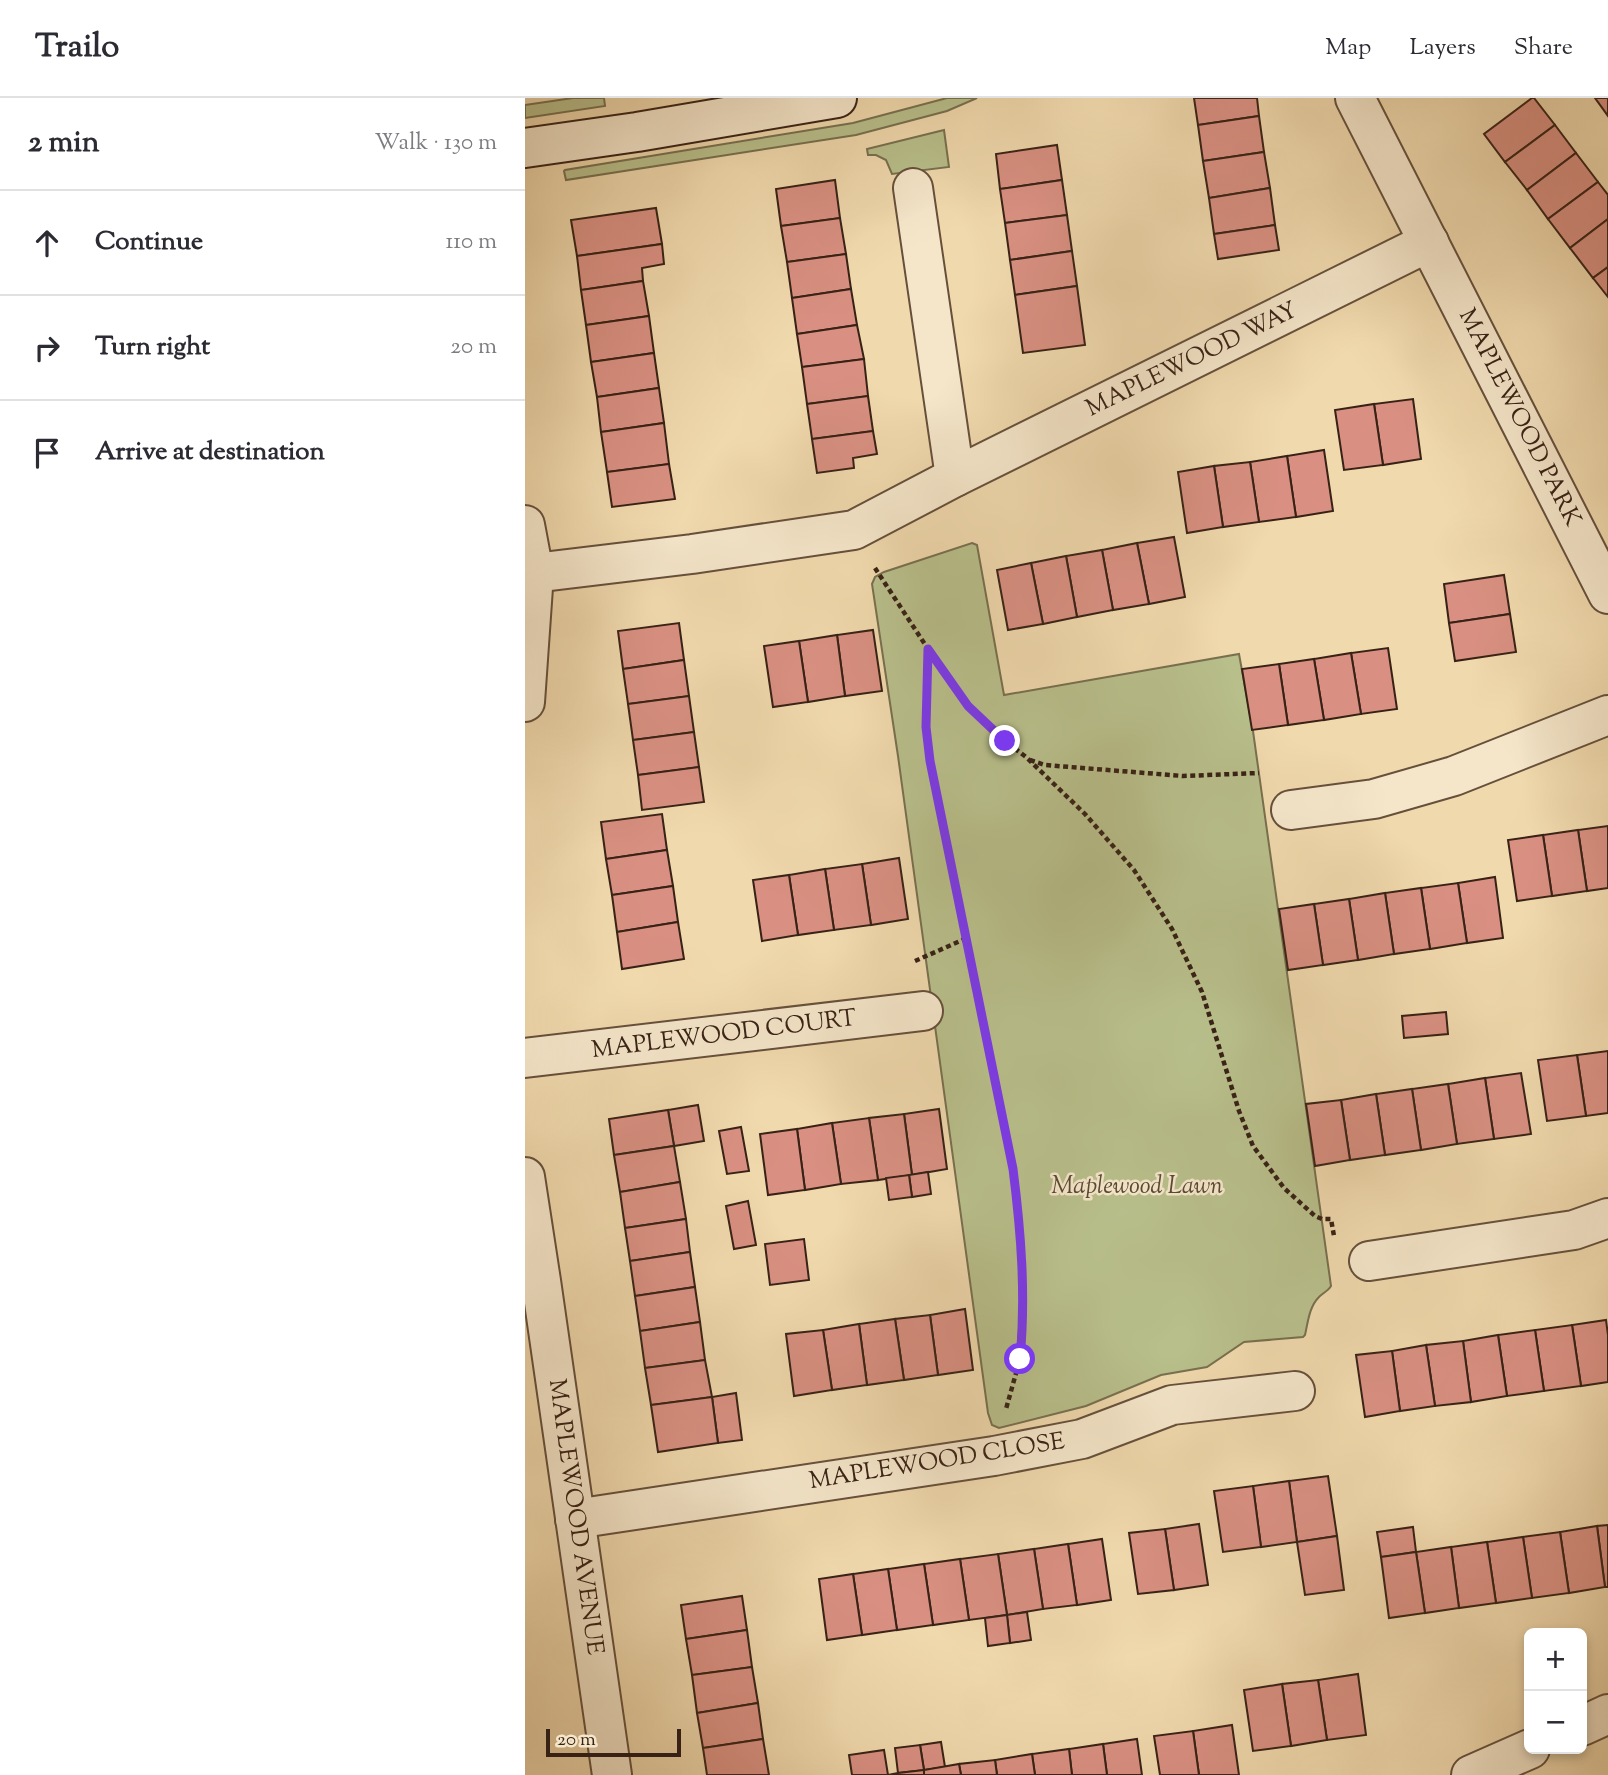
<!DOCTYPE html>
<html lang="en">
<head>
<meta charset="utf-8">
<style>
	:root { --surface:#fff; --page:#f7f7f7; --text:#2b2b33; --muted:#7c7c81; --line:#e1e1e2 }
	body { margin:0; font-family:"Sorts Mill Goudy",serif; background:var(--page); color:var(--text) }
	.controls { position:absolute; right:21px; bottom:21px; display:grid; overflow:hidden; border-radius:10px; box-shadow:0 4px 10px #0003 }
	.controls button { width:63px; height:63px; display:grid; place-items:center; padding:0; border:0; border-bottom:2px solid var(--line); background:var(--surface); color:var(--text); font:35px sans-serif }
	.scale { position:absolute; left:21px; bottom:18px; width:135px; box-sizing:border-box; padding-left:7px; border:4px solid #382216; border-top:0; font-size:19px; line-height:24px; white-space:nowrap; color:#382216; -webkit-text-stroke:5px #f5e6ca; paint-order:stroke }
	.stop { position:absolute; width:21px; height:21px; margin:-16px; border:5px solid #7c3aed; border-radius:50%; background:#fff }
	.stop.end { background:#7c3aed; border-color:#fff; box-shadow:0 2px 7px #0008 }
	.list { margin:0; padding:0; list-style:none }
	h2 { display:flex; justify-content:space-between; align-items:center; height:91px; margin:0; padding:0 28px; font-size:30px }
	h2 small { font-size:23px; font-weight:400; color:var(--muted) }
	.list li { display:grid; grid-template-columns:46px 1fr auto; gap:21px; align-items:center; box-sizing:border-box; height:105px; padding:0 28px; border-top:2px solid var(--line) }
	.list b { display:block; font-size:26px; white-space:nowrap }
	.list em { font-size:23px; font-style:normal; color:var(--muted) }
	.icon { flex:none; width:38px; height:38px; fill:none; stroke:currentColor; stroke-width:2; stroke-linecap:round; stroke-linejoin:round }
	.map { position:relative; flex:none; width:1083px; height:1677px; overflow:hidden }
	header { display:flex; align-items:center; gap:42px; box-sizing:border-box; height:98px; padding:0 35px; background:var(--surface); border-bottom:2px solid var(--line) }
	header strong { font-size:33px }
	nav { display:flex; gap:38px; margin-inline-start:auto; font-size:24px }
	main { display:flex }
	aside { flex:1; background:var(--surface) }
	.map>svg:first-child { display:block }
	.green { fill:#b8bf8b; stroke:#787050; stroke-width:2 }
	.building { fill:#d99082; stroke:#382216; stroke-width:2 }
	.lines { fill:none; stroke-linecap:round; stroke-linejoin:round }
	.street-casing { stroke:#66503c; stroke-width:42 }
	.secondary-casing { stroke:#382216; stroke-width:42 }
	.path { stroke:#382216; stroke-width:4.5; stroke-dasharray:5 3.5; stroke-linecap:butt }
	.street { stroke:#f5e6ca; stroke-width:38 }
	.secondary { stroke:#f5e6ca; stroke-width:38 }
	.route { stroke:#7c3aed; stroke-width:9 }
	.labels { text-anchor:middle; dominant-baseline:central; stroke-width:5; stroke-linejoin:round; paint-order:stroke }
	.street-label { font-size:24px; fill:#382216; stroke:#f5e6ca }
	.park-label { font-size:24px; font-style:italic; fill:#584933; stroke:#f5e6ca }
</style>
</head>
<body>
<header>
<strong>Trailo</strong>
<nav><a>Map</a><a>Layers</a><a>Share</a></nav>
</header>
<main>
<aside>
<h2>2 min<small>Walk · 130 m</small></h2>
<ul class="list">
<li><svg class="icon" aria-label="ahead" viewBox="0 0 24 24"><path d="M12 20V5M6 11l6-6 6 6"/></svg><div><b>Continue</b></div><em>110 m</em></li>
<li><svg class="icon" aria-label="right" viewBox="0 0 24 24"><path d="M7 20v-9h11M14 6l5 5-5 5"/></svg><div><b>Turn right</b></div><em>20 m</em></li>
<li><svg class="icon" aria-label="arrive" viewBox="0 0 24 24"><path d="M6 21V4h12l-3 4 3 4H6"/></svg><div><b>Arrive at destination</b></div></li>
</ul>
</aside>
<div class="map">
<svg width="1083" height="1677" viewBox="0 0 1083 1677">
	<rect width="100%" height="100%" fill="#f0d9ad"/>
	<filter id="stains"><feTurbulence type="fractalNoise" baseFrequency=".00286" numOctaves="4"/><feColorMatrix values="0 0 0 0 .2 0 0 0 0 .09 0 0 0 0 .02 0 0 0 .5 -.17"/></filter>
	<radialGradient id="worn" r=".72"><stop offset=".6" stop-color="#630" stop-opacity="0"/><stop offset="1" stop-color="#630" stop-opacity=".3"/></radialGradient>
	<g class="green">
		<polygon points="48,0 79,0 80,8 0,20 0,7"/>
		<polygon points="422,0 452,0 422,13 331,37 41,82 39,73 40,72 328,25"/>
		<polygon points="419,32 424,69 367,76 361,62 351,57 343,57 342,51"/>
		<path d="M447 445 452 447 479 597 714 556 728 633 806 1188C803 1193 798 1195 794 1199 784 1209 783 1224 780 1237L778 1239 719 1244 682 1269 636 1277 561 1308 474 1330 467 1327 463 1315 373 658 347 486 350 479 359 474Z"/>
	</g>
	<g class="building">
		<polygon points="669,0 732,0 734,18 673,27"/>
		<polygon points="1007,0 1009,0 1030,27 980,64 959,36"/>
		<polygon points="1070,0 1083,0 1083,18"/>
		<polygon points="734,18 739,54 678,63 673,27"/>
		<polygon points="1030,27 1051,55 1002,92 980,64"/>
		<polygon points="532,47 537,82 475,91 471,56"/>
		<polygon points="739,54 745,90 684,100 678,63"/>
		<polygon points="1051,55 1073,84 1023,121 1002,92"/>
		<polygon points="310,82 315,120 256,128 251,91"/>
		<polygon points="537,82 542,117 480,125 475,91"/>
		<polygon points="1073,84 1083,97 1083,121 1045,150 1023,121"/>
		<polygon points="745,90 750,127 689,136 684,100"/>
		<polygon points="131,110 137,146 52,158 46,122"/>
		<polygon points="542,117 547,153 485,162 480,125"/>
		<polygon points="315,120 321,156 262,164 256,128"/>
		<polygon points="1083,121 1083,169 1068,180 1045,150"/>
		<polygon points="750,127 754,152 693,161 689,136"/>
		<polygon points="137,146 139,166 117,170 118,183 56,192 52,158"/>
		<polygon points="547,153 552,188 490,197 485,162"/>
		<polygon points="321,156 326,191 267,200 262,164"/>
		<polygon points="1083,169 1083,199 1068,180"/>
		<polygon points="118,183 124,218 61,227 56,192"/>
		<polygon points="552,188 560,247 498,255 490,197"/>
		<polygon points="326,191 332,227 272,236 267,200"/>
		<polygon points="124,218 129,255 66,264 61,227"/>
		<polygon points="332,227 339,261 277,269 272,236"/>
		<polygon points="129,255 134,290 72,299 66,264"/>
		<polygon points="339,261 343,298 282,306 277,269"/>
		<polygon points="134,290 139,325 76,334 72,299"/>
		<polygon points="343,298 348,333 287,341 282,306"/>
		<polygon points="888,301 896,361 858,367 849,306"/>
		<polygon points="849,306 858,367 819,372 810,312"/>
		<polygon points="139,325 144,366 82,374 76,334"/>
		<polygon points="348,333 352,356 328,360 329,370 292,375 287,341"/>
		<polygon points="799,352 808,413 771,419 762,358"/>
		<polygon points="762,358 771,419 734,424 725,364"/>
		<polygon points="725,364 734,424 698,429 689,368"/>
		<polygon points="144,366 150,401 87,409 82,374"/>
		<polygon points="689,368 698,429 662,435 653,374"/>
		<polygon points="649,439 660,499 624,506 612,445"/>
		<polygon points="612,445 624,506 588,512 577,452"/>
		<polygon points="577,452 588,512 552,519 541,458"/>
		<polygon points="541,458 552,519 518,526 506,465"/>
		<polygon points="506,465 518,526 483,532 472,472"/>
		<polygon points="979,477 985,516 924,525 919,486"/>
		<polygon points="985,516 991,554 930,563 924,525"/>
		<polygon points="154,525 159,562 98,571 93,533"/>
		<polygon points="348,532 357,593 320,598 312,537"/>
		<polygon points="312,537 320,598 283,604 274,543"/>
		<polygon points="274,543 283,604 248,609 239,548"/>
		<polygon points="863,550 872,611 836,616 826,555"/>
		<polygon points="826,555 836,616 799,622 789,561"/>
		<polygon points="789,561 799,622 763,627 754,566"/>
		<polygon points="159,562 164,598 103,606 98,571"/>
		<polygon points="754,566 763,627 727,632 717,571"/>
		<polygon points="164,598 169,634 108,642 103,606"/>
		<polygon points="169,634 174,669 113,677 108,642"/>
		<polygon points="174,669 179,704 117,712 113,677"/>
		<polygon points="137,716 142,752 81,761 76,724"/>
		<polygon points="1083,728 1083,790 1062,793 1053,732"/>
		<polygon points="1053,732 1062,793 1027,798 1018,737"/>
		<polygon points="1018,737 1027,798 992,803 983,742"/>
		<polygon points="142,752 148,788 87,797 81,761"/>
		<polygon points="374,760 383,821 346,827 337,766"/>
		<polygon points="337,766 346,827 309,832 300,771"/>
		<polygon points="300,771 309,832 273,837 264,777"/>
		<polygon points="264,777 273,837 237,843 228,782"/>
		<polygon points="970,779 978,840 942,845 933,785"/>
		<polygon points="933,785 942,845 905,851 896,790"/>
		<polygon points="148,788 153,824 92,834 87,797"/>
		<polygon points="896,790 905,851 869,856 860,795"/>
		<polygon points="860,795 869,856 833,862 824,801"/>
		<polygon points="824,801 833,862 798,867 789,806"/>
		<polygon points="789,806 798,867 763,872 754,811"/>
		<polygon points="153,824 159,861 97,871 92,834"/>
		<polygon points="921,914 923,936 879,940 877,918"/>
		<polygon points="1083,953 1083,1015 1061,1018 1052,957"/>
		<polygon points="1052,957 1061,1018 1022,1023 1013,962"/>
		<polygon points="996,975 1006,1036 969,1041 960,980"/>
		<polygon points="960,980 969,1041 932,1046 923,986"/>
		<polygon points="923,986 932,1046 896,1052 887,991"/>
		<polygon points="887,991 896,1052 860,1057 851,996"/>
		<polygon points="851,996 860,1057 825,1062 816,1002"/>
		<polygon points="816,1002 825,1062 790,1068 781,1006"/>
		<polygon points="173,1007 179,1043 149,1048 143,1012"/>
		<polygon points="414,1011 422,1071 387,1077 379,1016"/>
		<polygon points="143,1012 149,1048 89,1057 84,1021"/>
		<polygon points="379,1016 387,1077 353,1082 344,1020"/>
		<polygon points="344,1020 353,1082 316,1086 307,1025"/>
		<polygon points="307,1025 316,1086 280,1092 272,1031"/>
		<polygon points="216,1029 224,1073 202,1076 194,1033"/>
		<polygon points="272,1031 280,1092 243,1097 235,1036"/>
		<polygon points="149,1048 155,1084 95,1094 89,1057"/>
		<polygon points="403,1074 406,1096 387,1099 384,1077"/>
		<polygon points="384,1077 387,1099 364,1102 361,1080"/>
		<polygon points="155,1084 161,1121 100,1130 95,1094"/>
		<polygon points="223,1103 231,1147 209,1151 201,1108"/>
		<polygon points="161,1121 165,1154 105,1163 100,1130"/>
		<polygon points="279,1141 284,1182 245,1187 240,1146"/>
		<polygon points="165,1154 170,1189 110,1198 105,1163"/>
		<polygon points="170,1189 175,1224 115,1233 110,1198"/>
		<polygon points="440,1211 448,1272 413,1277 405,1217"/>
		<polygon points="405,1217 413,1277 379,1282 370,1221"/>
		<polygon points="370,1221 379,1282 342,1287 334,1226"/>
		<polygon points="1081,1222 1083,1237 1083,1284 1056,1288 1047,1227"/>
		<polygon points="175,1224 180,1262 120,1270 115,1233"/>
		<polygon points="334,1226 342,1287 307,1292 298,1232"/>
		<polygon points="1047,1227 1056,1288 1019,1293 1010,1232"/>
		<polygon points="298,1232 307,1292 269,1298 261,1236"/>
		<polygon points="1010,1232 1019,1293 982,1298 973,1237"/>
		<polygon points="973,1237 982,1298 946,1304 938,1243"/>
		<polygon points="938,1243 946,1304 910,1308 901,1247"/>
		<polygon points="901,1247 910,1308 875,1313 867,1253"/>
		<polygon points="867,1253 875,1313 840,1319 831,1257"/>
		<polygon points="180,1262 187,1299 126,1307 120,1270"/>
		<polygon points="211,1295 217,1342 193,1345 187,1299"/>
		<polygon points="187,1299 193,1345 133,1354 126,1307"/>
		<polygon points="803,1378 812,1438 772,1444 764,1383"/>
		<polygon points="764,1383 772,1444 736,1449 728,1388"/>
		<polygon points="728,1388 736,1449 698,1454 689,1393"/>
		<polygon points="674,1426 683,1487 649,1492 640,1431"/>
		<polygon points="1083,1427 1083,1489 1080,1489 1072,1428"/>
		<polygon points="1072,1428 1080,1489 1044,1495 1035,1434"/>
		<polygon points="888,1429 891,1454 856,1459 852,1434"/>
		<polygon points="640,1431 649,1492 613,1496 604,1435"/>
		<polygon points="1035,1434 1044,1495 1007,1500 998,1439"/>
		<polygon points="812,1438 819,1492 780,1497 772,1444"/>
		<polygon points="998,1439 1007,1500 971,1505 962,1444"/>
		<polygon points="577,1441 586,1502 552,1507 543,1446"/>
		<polygon points="962,1444 971,1505 934,1510 926,1449"/>
		<polygon points="543,1446 552,1507 518,1511 509,1451"/>
		<polygon points="926,1449 934,1510 900,1515 891,1454"/>
		<polygon points="509,1451 518,1511 482,1517 473,1456"/>
		<polygon points="891,1454 900,1515 864,1520 856,1459"/>
		<polygon points="473,1456 482,1517 444,1522 435,1461"/>
		<polygon points="435,1461 444,1522 408,1527 399,1466"/>
		<polygon points="399,1466 408,1527 372,1532 363,1471"/>
		<polygon points="363,1471 372,1532 337,1537 328,1476"/>
		<polygon points="328,1476 337,1537 302,1542 294,1481"/>
		<polygon points="217,1498 222,1532 161,1541 156,1507"/>
		<polygon points="502,1514 506,1542 485,1545 482,1517"/>
		<polygon points="482,1517 485,1545 463,1548 460,1520"/>
		<polygon points="222,1532 227,1569 167,1577 161,1541"/>
		<polygon points="227,1569 233,1605 172,1615 167,1577"/>
		<polygon points="833,1576 841,1637 802,1642 793,1582"/>
		<polygon points="793,1582 802,1642 766,1648 757,1586"/>
		<polygon points="757,1586 766,1648 728,1653 719,1592"/>
		<polygon points="233,1605 238,1641 178,1650 172,1615"/>
		<polygon points="707,1627 714,1677 674,1677 668,1633"/>
		<polygon points="668,1633 674,1677 635,1677 629,1638"/>
		<polygon points="238,1641 244,1677 182,1677 178,1650"/>
		<polygon points="612,1641 617,1677 582,1677 578,1646"/>
		<polygon points="416,1644 420,1669 399,1672 395,1647"/>
		<polygon points="578,1646 582,1677 547,1677 544,1651"/>
		<polygon points="395,1647 399,1672 373,1675 370,1650"/>
		<polygon points="544,1651 547,1677 510,1677 507,1656"/>
		<polygon points="359,1652 363,1677 327,1677 324,1657"/>
		<polygon points="507,1656 510,1677 472,1677 470,1662"/>
		<polygon points="470,1662 472,1677 436,1677 434,1666"/>
		<polygon points="434,1666 436,1677 399,1677 399,1672"/>
		<polygon points="399,1672 399,1677 363,1677 373,1675"/>
	</g>
	<g class="lines">
		<g class="street-casing">
			<g id="street">
				<polyline points="830,0 1083,496"/>
				<polyline points="388,90 430,379"/>
				<polyline points="0,427 9,475 0,604"/>
				<polyline points="9,475 167,456 329,432 430,379 904,144"/>
				<polyline points="766,712 849,701 929,678 1083,617"/>
				<polyline points="0,960 398,913"/>
				<polyline points="0,1079 16,1183 87,1677"/>
				<polyline points="844,1163 1049,1132 1083,1120"/>
				<polyline points="50,1421 469,1358 557,1341 647,1307 770,1293"/>
				<polyline points="1057,1628 1083,1616"/>
				<polyline points="946,1677 1005,1651"/>
			</g>
		</g>
		<g class="secondary-casing">
			<polyline id="secondary" points="0,50 112,34 312,0"/>
		</g>
		<g class="path">
			<polyline points="350,470 403,551 443,608 480,643 501,659 560,716 609,772 647,831 677,894 714,1013 728,1048 759,1090 790,1118 797,1121 806,1121 809,1138"/>
			<polyline points="403,551 401,629 405,663 470,977 488,1071 494,1115 499,1192 498,1229 495,1261 481,1311"/>
			<polyline points="505,662 520,667 658,678 734,675"/>
			<polyline points="390,863 442,840"/>
		</g>
		<use href="#street" class="street"/>
		<use href="#secondary" class="secondary"/>
	</g>
	<g class="lines">
		<path class="route" d="M480 643 443 608 403 551 401 629 405 663 488 1071C496 1134 501 1197 495 1261"/>
	</g>
	<g class="labels">
		<g class="street-label">
			<text transform="translate(667 262) rotate(-26)">MAPLEWOOD WAY</text>
			<text transform="translate(994 320) rotate(63)">MAPLEWOOD PARK</text>
			<text transform="translate(199 937) rotate(-7)">MAPLEWOOD COURT</text>
			<text transform="translate(412 1364) rotate(-9)">MAPLEWOOD CLOSE</text>
			<text transform="translate(50 1419) rotate(82)">MAPLEWOOD AVENUE</text>
		</g>
		<g class="park-label">
			<text x="612" y="1089">Maplewood Lawn</text>
		</g>
	</g>
	<rect width="100%" height="100%" filter="url(#stains)"/>
	<rect width="100%" height="100%" fill="url(#worn)"/>
</svg>
<div class="controls">
<button>+</button>
<button>−</button>
</div>
<div class="scale">20 m</div>
<div class="stop" style="left:495px;top:1261px"></div>
<div class="stop end" style="left:480px;top:643px"></div>
</div>
</main>
</body>
</html>
